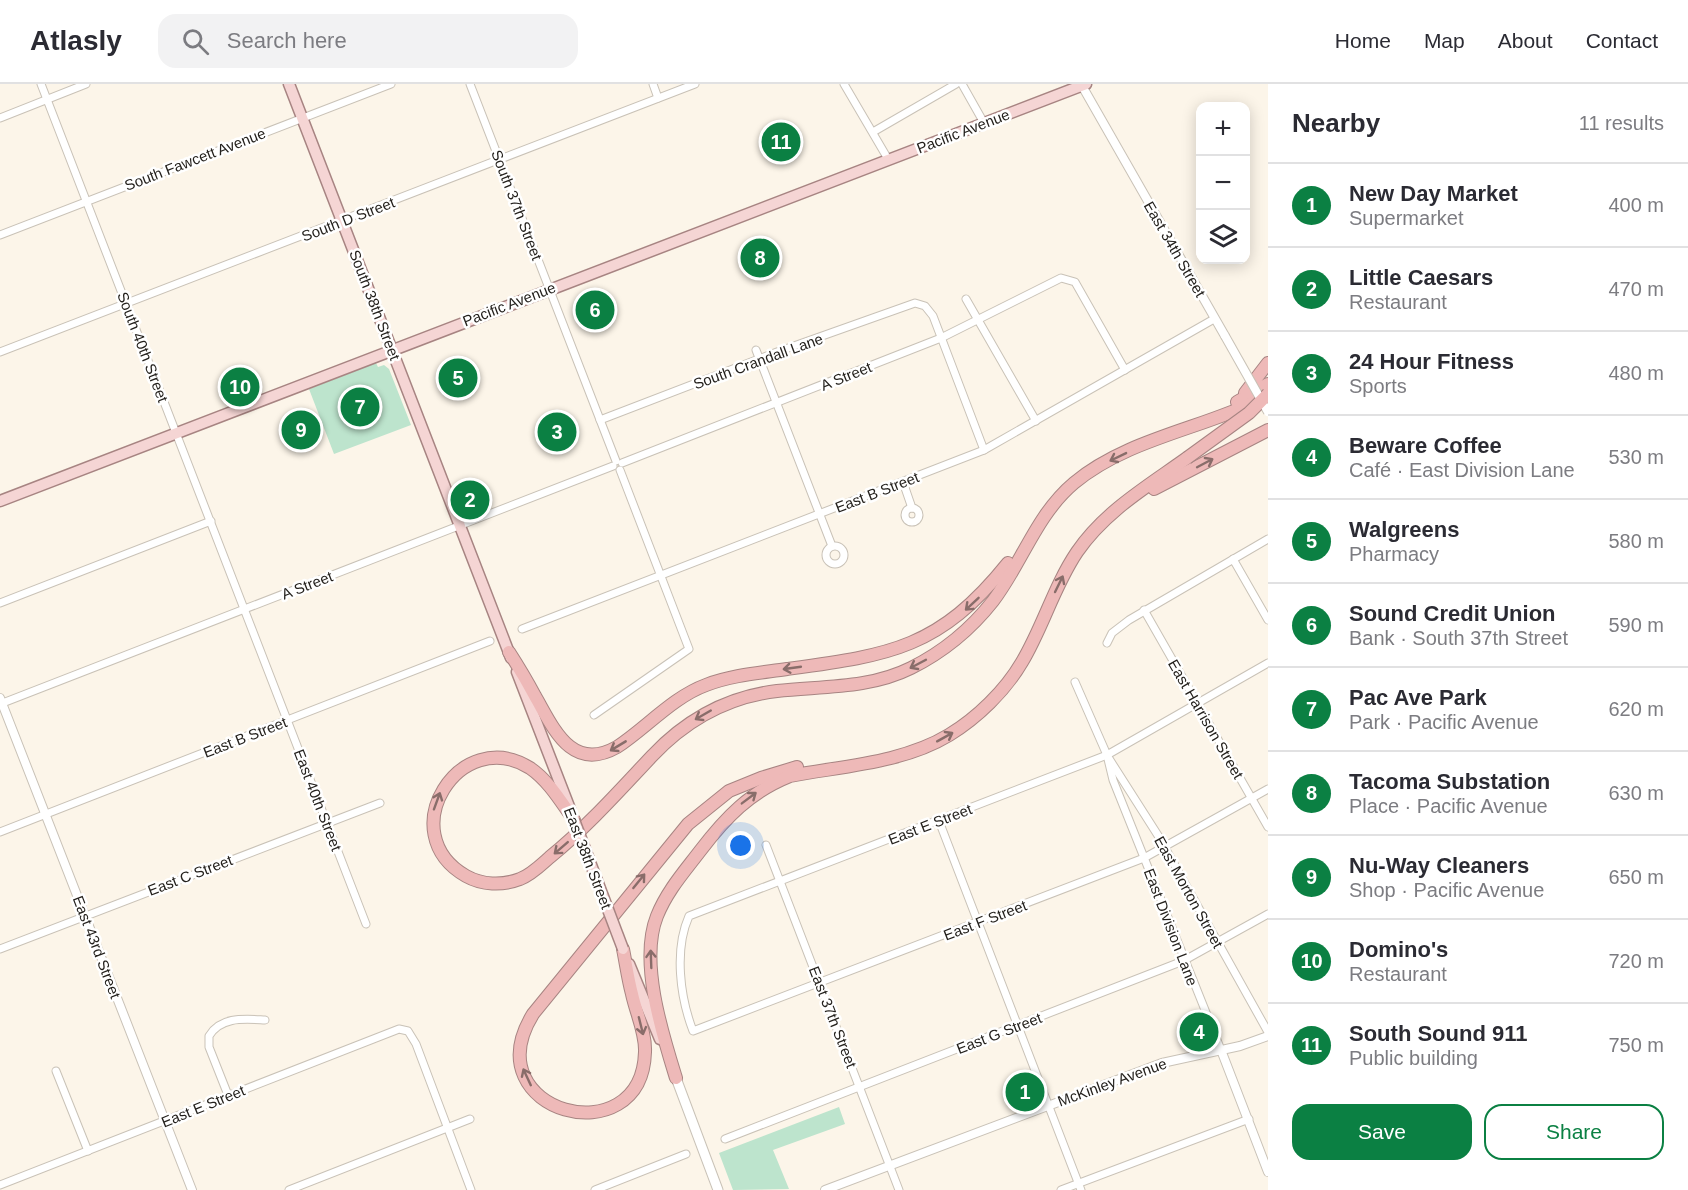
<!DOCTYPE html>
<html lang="en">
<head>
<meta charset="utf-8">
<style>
	:root { --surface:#fff; --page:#f2f2f3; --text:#2b2b33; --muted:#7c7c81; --line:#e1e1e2; --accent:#0b8043 }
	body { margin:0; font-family:Arial,sans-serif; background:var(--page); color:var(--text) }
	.controls { position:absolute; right:18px; top:18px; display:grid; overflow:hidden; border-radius:12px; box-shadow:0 3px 15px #0003 }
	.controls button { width:54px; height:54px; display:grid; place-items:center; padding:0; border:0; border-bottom:2px solid var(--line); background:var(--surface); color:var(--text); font:30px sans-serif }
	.you { position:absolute; left:741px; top:762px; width:21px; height:21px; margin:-15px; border:4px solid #fff; border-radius:50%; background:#1a73e8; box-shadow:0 0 0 9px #1a73e833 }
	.badge { display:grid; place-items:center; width:39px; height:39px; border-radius:50%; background:var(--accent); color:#fff; font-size:20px; font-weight:700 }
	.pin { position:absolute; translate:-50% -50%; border:3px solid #fff; box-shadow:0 2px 6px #0006 }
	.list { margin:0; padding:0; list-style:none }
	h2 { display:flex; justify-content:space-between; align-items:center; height:78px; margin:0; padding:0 24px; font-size:26px }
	h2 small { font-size:20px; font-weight:400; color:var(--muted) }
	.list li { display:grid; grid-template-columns:39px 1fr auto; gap:18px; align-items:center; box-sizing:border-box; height:84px; padding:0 24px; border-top:2px solid var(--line) }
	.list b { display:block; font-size:22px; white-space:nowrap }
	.list p { margin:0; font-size:20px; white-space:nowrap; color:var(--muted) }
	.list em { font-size:20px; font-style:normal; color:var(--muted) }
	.actions { display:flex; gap:12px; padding:18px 24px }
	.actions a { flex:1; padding:14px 0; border:2px solid var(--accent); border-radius:18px; text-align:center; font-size:21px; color:var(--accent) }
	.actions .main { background:var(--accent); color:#fff }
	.icon { flex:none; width:33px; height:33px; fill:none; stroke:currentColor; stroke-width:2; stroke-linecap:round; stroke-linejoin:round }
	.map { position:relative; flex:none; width:1268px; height:1106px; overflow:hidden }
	header { display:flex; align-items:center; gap:36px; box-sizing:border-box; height:84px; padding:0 30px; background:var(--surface); border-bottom:2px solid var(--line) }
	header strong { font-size:28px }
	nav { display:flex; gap:33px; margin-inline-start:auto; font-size:21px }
	.search { width:420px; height:54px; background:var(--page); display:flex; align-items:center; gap:15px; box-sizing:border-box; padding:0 21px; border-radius:18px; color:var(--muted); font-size:22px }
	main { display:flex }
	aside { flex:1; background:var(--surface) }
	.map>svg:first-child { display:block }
	.green { fill:#bde4cd }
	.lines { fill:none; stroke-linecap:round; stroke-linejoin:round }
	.minor-casing { stroke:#c9c2b7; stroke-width:9 }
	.tertiary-casing { stroke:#c9c2b7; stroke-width:10 }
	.secondary-casing { stroke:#c9c2b7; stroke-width:11 }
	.primary-casing { stroke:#a78482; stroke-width:13 }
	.motorway-casing { stroke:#a78482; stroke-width:14 }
	.minor { stroke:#fff; stroke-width:7 }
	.tertiary { stroke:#fff; stroke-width:8 }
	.secondary { stroke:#fff; stroke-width:9 }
	.primary { stroke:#f5d5d4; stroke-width:10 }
	.motorway { stroke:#eeb9b8; stroke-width:12 }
	.tertiary-bridge-casing { stroke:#c9c2b7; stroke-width:10; stroke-linecap:butt }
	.primary-bridge-casing { stroke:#a78482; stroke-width:13; stroke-linecap:butt }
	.motorway-bridge-casing { stroke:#a78482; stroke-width:14; stroke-linecap:butt }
	.tertiary-bridge { stroke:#fff; stroke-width:8 }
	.primary-bridge { stroke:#f5d5d4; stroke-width:10 }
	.motorway-bridge { stroke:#eeb9b8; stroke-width:12 }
	.oneway { stroke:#896d6a }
	.labels { text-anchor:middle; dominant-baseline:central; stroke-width:5; stroke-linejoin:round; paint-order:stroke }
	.street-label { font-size:15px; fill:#24211d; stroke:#fff }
</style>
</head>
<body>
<header>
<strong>Atlasly</strong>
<div class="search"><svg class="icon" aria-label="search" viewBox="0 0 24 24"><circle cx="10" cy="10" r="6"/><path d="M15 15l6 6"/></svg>Search here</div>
<nav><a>Home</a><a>Map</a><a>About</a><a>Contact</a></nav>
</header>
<main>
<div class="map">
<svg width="1268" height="1106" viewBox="0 0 1268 1106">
	<rect width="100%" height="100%" fill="#fcf5e9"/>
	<g class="green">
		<polygon points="376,279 378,283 384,281 389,285 411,341 334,370 309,305"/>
		<polygon points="839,1023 845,1040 773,1066 789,1105 733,1106 719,1069"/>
	</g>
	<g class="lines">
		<g class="minor-casing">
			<g id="minor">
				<polyline points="41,0 366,840"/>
				<polyline points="470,0 616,377"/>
				<polyline points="653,0 658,14"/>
				<polyline points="844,0 888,75"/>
				<polyline points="962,0 984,39"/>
				<polyline points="0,34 86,0"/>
				<polyline points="873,48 956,0"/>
				<polyline points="0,151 391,0"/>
				<polyline points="966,215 1036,337"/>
				<polyline points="756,266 832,462"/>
				<polyline points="0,268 695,0"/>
				<polyline points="600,336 777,268 915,219 925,222 933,232 984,366"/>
				<polyline points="622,379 941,254 1061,194 1075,198 1125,286"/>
				<polyline points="903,398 912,424"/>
				<circle cx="912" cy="431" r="7"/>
				<circle cx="835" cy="471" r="9"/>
				<polyline points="1233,475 1268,536"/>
				<polyline points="0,519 211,437"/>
				<polyline points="1144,526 1268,743"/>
				<polyline points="522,545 984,366 1214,235"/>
				<polyline points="1107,559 1112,549 1129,536 1268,455"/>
				<path d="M1268 579 1107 671 689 832C674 866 680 913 693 947L1144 774 1268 705"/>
				<polyline points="1075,598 1107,671 1113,696 1221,966"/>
				<polyline points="0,620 613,382"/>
				<polyline points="594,631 689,565 620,386"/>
				<polyline points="1108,673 1159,753 1268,948"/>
				<polyline points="939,737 1081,1106"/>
				<polyline points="0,748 490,557"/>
				<polyline points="766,761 899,1106"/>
				<polyline points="0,865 380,719"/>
				<polyline points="56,987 88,1067"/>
				<path d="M228 1011 209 963V952C221 932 245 935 265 936"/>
				<polyline points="725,1055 1183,877 1268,830"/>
				<polyline points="0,1101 399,945 408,947 416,960 471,1106"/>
				<polyline points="289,1106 470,1035"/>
				<polyline points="595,1106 686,1070"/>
				<polyline points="1061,1106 1249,1035"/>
			</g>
		</g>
		<g class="tertiary-casing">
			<g id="tertiary">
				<polyline points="1081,0 1225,252"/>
				<polyline points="0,614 192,1106"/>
				<polyline points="1221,966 1268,1088"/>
				<polyline points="825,1106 1162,979 1240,962 1268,952"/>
			</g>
		</g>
		<g class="secondary-casing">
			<polyline id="secondary" points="676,994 718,1106"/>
		</g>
		<g class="primary-casing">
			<g id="primary">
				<polyline points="289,0 511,574"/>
				<polyline points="0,417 1086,0"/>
				<polyline points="517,588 570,725"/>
				<polyline points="629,880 660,955"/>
			</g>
		</g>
		<g class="motorway-casing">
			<g id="motorway">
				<polyline points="1245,309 1268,279"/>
				<polyline points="1237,318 1268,300"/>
				<polyline points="1154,405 1268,346"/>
				<path d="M509 568C518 582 527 597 535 612 553 643 571 689 617 663 646 644 673 613 706 601 732 591 760 589 787 585 890 571 939 565 1008 479"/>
				<path d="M574 736C561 718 549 697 530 684 460 640 391 749 466 792 482 801 502 802 520 795 531 791 541 781 550 773 587 743 619 707 652 672 686 636 727 613 777 607 822 602 869 605 911 584 943 568 971 545 993 517 1022 479 1036 431 1074 399 1127 355 1201 345 1262 315"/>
				<path d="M623 865C626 880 628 895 632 910 636 929 646 949 645 968 642 1073 472 1029 533 930L688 740 729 707 761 694 797 683"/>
				<path d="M676 994C662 949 639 877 657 832 667 807 684 788 700 767 726 733 750 708 790 692 842 682 903 679 949 651 977 634 1005 607 1022 578 1043 543 1054 502 1077 468 1105 427 1148 402 1187 374"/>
			</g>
		</g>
		<use href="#minor" class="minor"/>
		<use href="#tertiary" class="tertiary"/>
		<use href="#secondary" class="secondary"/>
		<use href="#primary" class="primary"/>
		<use href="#motorway" class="motorway"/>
		<g class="tertiary-bridge-casing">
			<polyline id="tertiary-bridge" points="1225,252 1268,328"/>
		</g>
		<g class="primary-bridge-casing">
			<polyline id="primary-bridge" points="574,736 623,865"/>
		</g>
		<g class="motorway-bridge-casing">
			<polyline id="motorway-bridge" points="1187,374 1249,329 1268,310"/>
		</g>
		<use href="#tertiary-bridge" class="tertiary-bridge"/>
		<use href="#primary-bridge" class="primary-bridge"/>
		<use href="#motorway-bridge" class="motorway-bridge"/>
	</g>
	<defs><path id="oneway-shaft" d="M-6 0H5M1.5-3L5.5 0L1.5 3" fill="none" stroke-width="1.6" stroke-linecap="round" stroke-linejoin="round" transform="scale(1.5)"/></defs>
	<g class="oneway">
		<use href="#oneway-shaft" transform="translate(1118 373) rotate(154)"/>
		<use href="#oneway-shaft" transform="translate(1205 379) rotate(-28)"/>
		<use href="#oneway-shaft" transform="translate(1059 500) rotate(-64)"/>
		<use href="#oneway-shaft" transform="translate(972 520) rotate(137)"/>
		<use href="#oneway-shaft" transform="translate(918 580) rotate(152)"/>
		<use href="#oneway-shaft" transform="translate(792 584) rotate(172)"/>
		<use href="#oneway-shaft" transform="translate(703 631) rotate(150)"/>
		<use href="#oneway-shaft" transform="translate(945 653) rotate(-29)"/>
		<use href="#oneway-shaft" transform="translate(618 662) rotate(149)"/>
		<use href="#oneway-shaft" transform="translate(749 714) rotate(-37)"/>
		<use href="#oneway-shaft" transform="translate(437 717) rotate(-70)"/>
		<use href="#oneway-shaft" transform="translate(561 764) rotate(139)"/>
		<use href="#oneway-shaft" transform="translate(639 797) rotate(-51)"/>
		<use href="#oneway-shaft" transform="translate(651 875) rotate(-92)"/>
		<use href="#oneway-shaft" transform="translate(641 942) rotate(76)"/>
		<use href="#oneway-shaft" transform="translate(527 993) rotate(-115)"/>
	</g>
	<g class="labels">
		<g class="street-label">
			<text transform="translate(963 47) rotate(-21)">Pacific Avenue</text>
			<text transform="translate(195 75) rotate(-21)">South Fawcett Avenue</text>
			<text transform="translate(517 121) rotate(69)">South 37th Street</text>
			<text transform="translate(348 135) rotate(-21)">South D Street</text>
			<text transform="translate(1175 165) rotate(60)">East 34th Street</text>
			<text transform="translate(509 220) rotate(-21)">Pacific Avenue</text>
			<text transform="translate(375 221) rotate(69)">South 38th Street</text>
			<text transform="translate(143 263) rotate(69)">South 40th Street</text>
			<text transform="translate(758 277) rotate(-20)">South Crandall Lane</text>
			<text transform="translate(846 292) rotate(-22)">A Street</text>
			<text transform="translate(877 408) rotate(-21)">East B Street</text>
			<text transform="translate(307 501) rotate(-21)">A Street</text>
			<text transform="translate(1206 635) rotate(60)">East Harrison Street</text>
			<text transform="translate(245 653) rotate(-21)">East B Street</text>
			<text transform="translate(318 716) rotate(69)">East 40th Street</text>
			<text transform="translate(930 740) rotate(-21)">East E Street</text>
			<text transform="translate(588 774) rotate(69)">East 38th Street</text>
			<text transform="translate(190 791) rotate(-21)">East C Street</text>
			<text transform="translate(1189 808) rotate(61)">East Morton Street</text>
			<text transform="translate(985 836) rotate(-21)">East F Street</text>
			<text transform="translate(1171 843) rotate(69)">East Division Lane</text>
			<text transform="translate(97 863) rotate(69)">East 43rd Street</text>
			<text transform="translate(833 933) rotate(69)">East 37th Street</text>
			<text transform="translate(999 949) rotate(-21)">East G Street</text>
			<text transform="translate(1112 998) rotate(-20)">McKinley Avenue</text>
			<text transform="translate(203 1022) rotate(-22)">East E Street</text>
		</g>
	</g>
</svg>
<div class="controls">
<button>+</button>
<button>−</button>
<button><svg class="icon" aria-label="layers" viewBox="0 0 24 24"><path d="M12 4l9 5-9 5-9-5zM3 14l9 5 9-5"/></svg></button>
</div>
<div class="you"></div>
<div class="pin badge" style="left:1025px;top:1008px">1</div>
<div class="pin badge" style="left:470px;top:416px">2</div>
<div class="pin badge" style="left:557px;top:348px">3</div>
<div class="pin badge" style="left:1199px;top:948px">4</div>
<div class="pin badge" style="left:458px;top:294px">5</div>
<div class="pin badge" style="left:595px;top:226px">6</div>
<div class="pin badge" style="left:360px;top:323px">7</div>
<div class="pin badge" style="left:760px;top:174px">8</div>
<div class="pin badge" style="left:301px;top:346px">9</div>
<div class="pin badge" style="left:240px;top:303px">10</div>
<div class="pin badge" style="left:781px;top:58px">11</div>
</div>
<aside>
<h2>Nearby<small>11 results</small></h2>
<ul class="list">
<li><span class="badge">1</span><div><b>New Day Market</b><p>Supermarket</p></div><em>400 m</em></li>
<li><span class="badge">2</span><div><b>Little Caesars</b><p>Restaurant</p></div><em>470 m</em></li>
<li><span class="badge">3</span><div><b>24 Hour Fitness</b><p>Sports</p></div><em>480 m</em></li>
<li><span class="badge">4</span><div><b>Beware Coffee</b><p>Café · East Division Lane</p></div><em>530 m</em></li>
<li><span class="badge">5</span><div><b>Walgreens</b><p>Pharmacy</p></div><em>580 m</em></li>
<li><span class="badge">6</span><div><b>Sound Credit Union</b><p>Bank · South 37th Street</p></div><em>590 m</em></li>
<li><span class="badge">7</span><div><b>Pac Ave Park</b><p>Park · Pacific Avenue</p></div><em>620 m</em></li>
<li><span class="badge">8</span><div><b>Tacoma Substation</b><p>Place · Pacific Avenue</p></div><em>630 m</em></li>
<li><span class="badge">9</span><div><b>Nu-Way Cleaners</b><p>Shop · Pacific Avenue</p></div><em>650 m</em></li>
<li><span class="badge">10</span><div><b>Domino's</b><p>Restaurant</p></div><em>720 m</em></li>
<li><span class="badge">11</span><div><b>South Sound 911</b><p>Public building</p></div><em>750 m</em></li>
</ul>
<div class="actions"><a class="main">Save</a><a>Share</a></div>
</aside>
</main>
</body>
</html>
